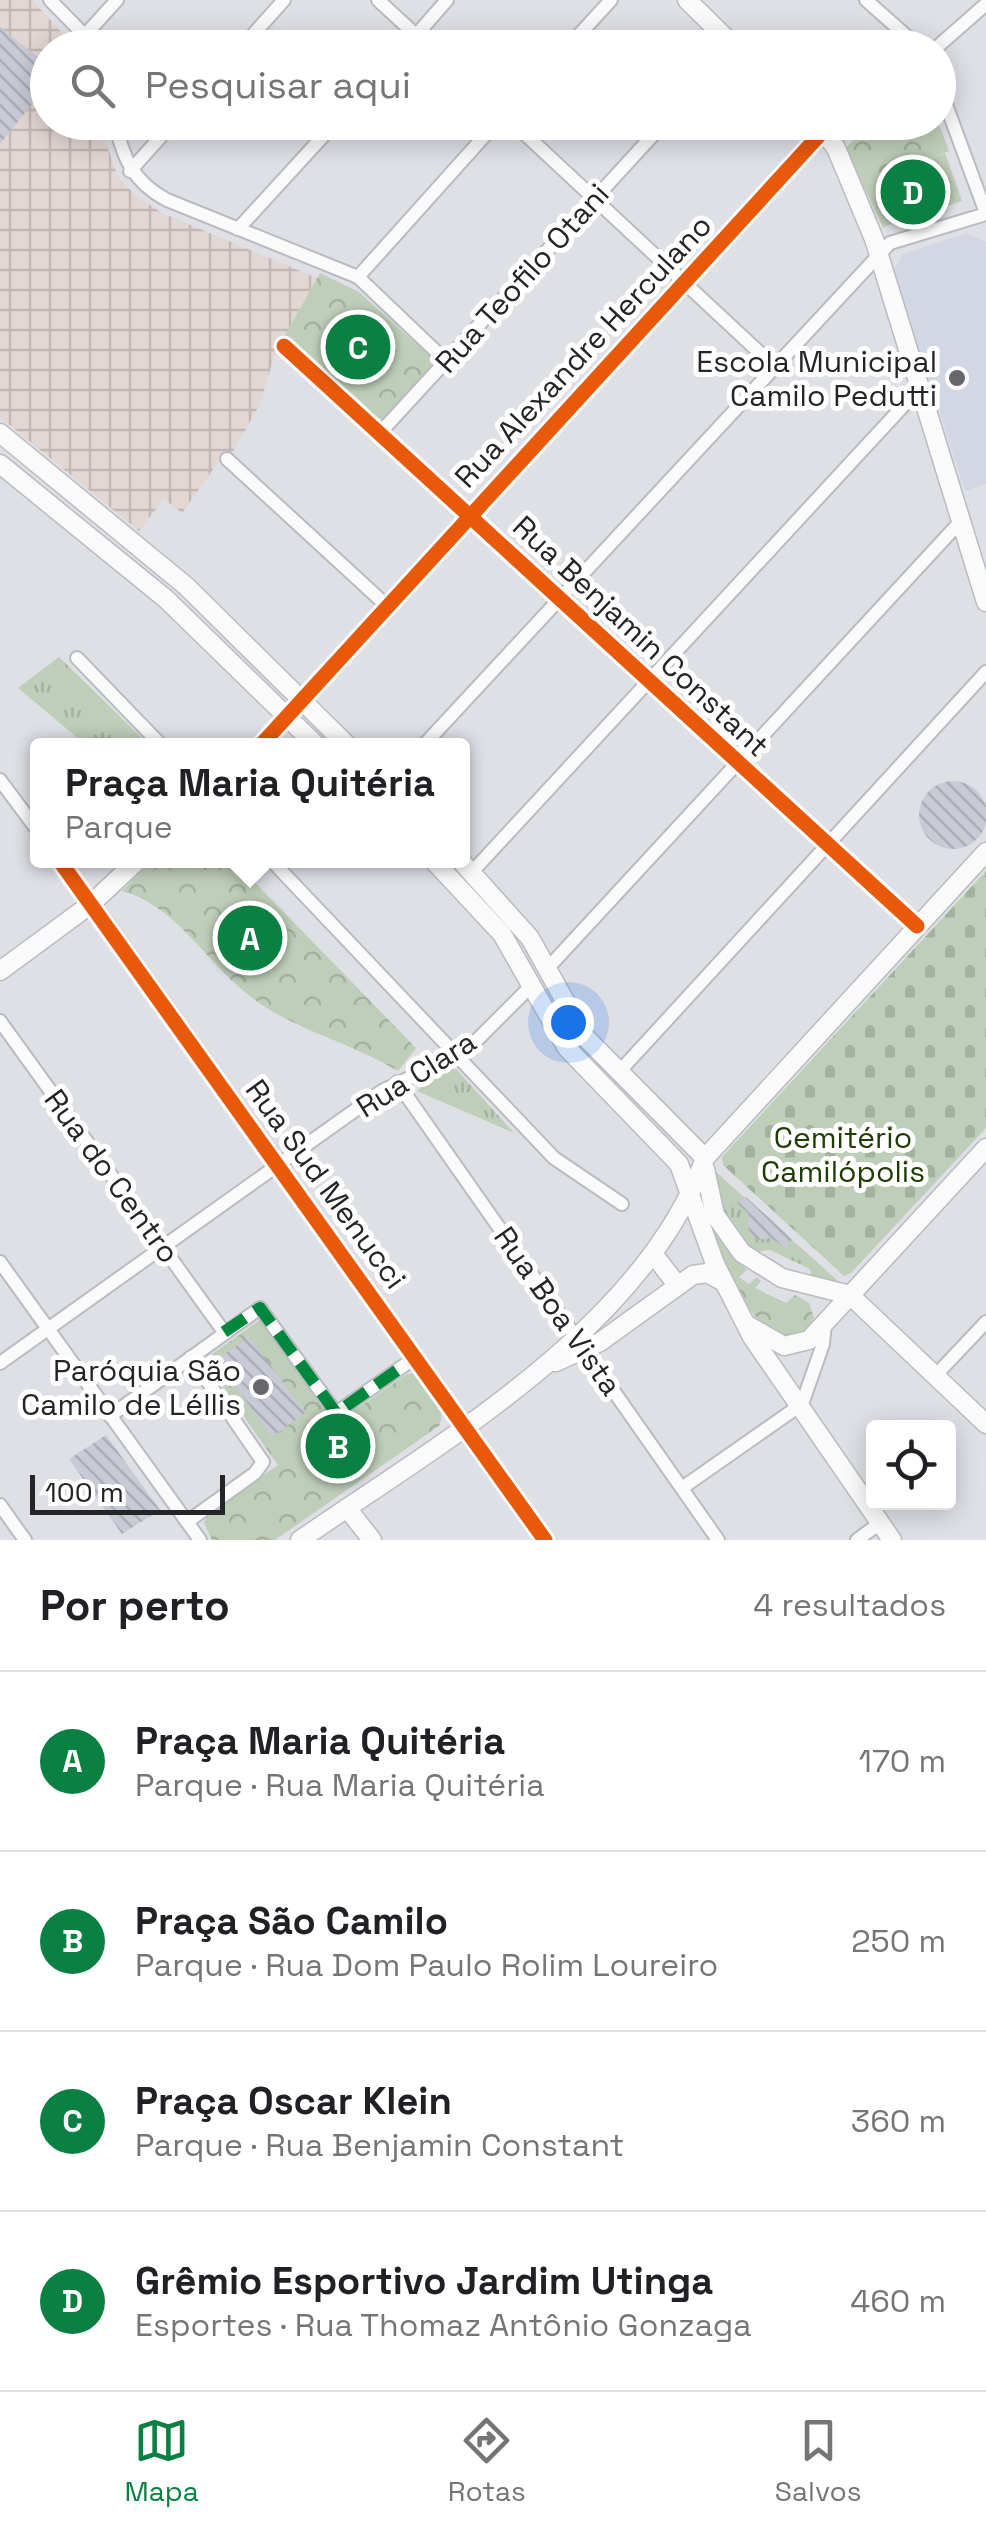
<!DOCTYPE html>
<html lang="pt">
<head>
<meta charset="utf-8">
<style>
	:root { --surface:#fff; --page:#f6f6f6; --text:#202124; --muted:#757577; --line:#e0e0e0; --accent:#0b8043 }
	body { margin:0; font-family:"Space Grotesk",sans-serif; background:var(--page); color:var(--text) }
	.controls { position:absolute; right:30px; bottom:30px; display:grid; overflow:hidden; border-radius:10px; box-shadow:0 5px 25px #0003 }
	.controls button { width:90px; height:90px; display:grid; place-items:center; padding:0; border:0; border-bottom:2px solid var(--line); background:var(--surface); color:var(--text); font:50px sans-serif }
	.scale { position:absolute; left:30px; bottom:25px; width:195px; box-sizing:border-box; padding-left:10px; border:5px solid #252529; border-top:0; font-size:28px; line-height:35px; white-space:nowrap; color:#252529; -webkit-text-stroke:8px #fff; paint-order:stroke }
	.you { position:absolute; left:568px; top:1022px; width:35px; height:35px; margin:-25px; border:8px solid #fff; border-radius:50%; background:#1a73e8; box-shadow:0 0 0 15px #1a73e833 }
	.badge { display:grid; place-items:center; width:65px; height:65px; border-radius:50%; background:var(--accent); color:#fff; font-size:32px; font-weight:700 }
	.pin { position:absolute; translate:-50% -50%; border:5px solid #fff; box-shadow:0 2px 10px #0006 }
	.popup { position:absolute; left:30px; top:738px; width:440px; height:130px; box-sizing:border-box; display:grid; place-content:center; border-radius:10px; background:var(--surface); filter:drop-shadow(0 2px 8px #0005); font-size:32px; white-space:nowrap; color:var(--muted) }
	.popup b { font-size:38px; color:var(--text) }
	.popup::after { content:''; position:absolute; left:50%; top:100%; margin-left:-20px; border:20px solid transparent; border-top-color:var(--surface) }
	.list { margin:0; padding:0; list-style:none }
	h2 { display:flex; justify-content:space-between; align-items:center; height:130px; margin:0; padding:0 40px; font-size:42px }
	h2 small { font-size:32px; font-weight:400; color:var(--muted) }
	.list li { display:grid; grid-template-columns:65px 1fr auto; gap:30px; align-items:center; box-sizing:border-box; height:180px; padding:0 40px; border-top:2px solid var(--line) }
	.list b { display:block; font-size:38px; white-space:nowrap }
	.list p { margin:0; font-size:32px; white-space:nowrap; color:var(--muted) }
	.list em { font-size:32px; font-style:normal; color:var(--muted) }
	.icon { flex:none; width:55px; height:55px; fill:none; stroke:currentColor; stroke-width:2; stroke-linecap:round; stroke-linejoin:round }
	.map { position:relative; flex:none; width:986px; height:1540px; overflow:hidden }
	.search { position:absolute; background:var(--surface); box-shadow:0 5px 25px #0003; left:30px; right:30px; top:30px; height:110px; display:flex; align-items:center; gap:25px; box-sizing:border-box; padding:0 35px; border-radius:55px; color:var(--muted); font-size:38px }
	.sheet { height:850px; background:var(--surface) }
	nav { display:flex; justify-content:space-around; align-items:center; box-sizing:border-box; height:140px; border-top:2px solid var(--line); background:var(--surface); font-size:28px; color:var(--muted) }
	nav a { display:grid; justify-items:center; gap:5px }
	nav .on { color:var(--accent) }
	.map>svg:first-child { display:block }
	.built { fill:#d3d6e3 }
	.industrial { fill:url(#industrial-grid) }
	.grass { fill:url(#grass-tufts) }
	.cemetery { fill:url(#cemetery-stones) }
	.park { fill:url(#park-crowns) }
	.pitch { fill:#bfceb9 }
	.building { fill:url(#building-back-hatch) }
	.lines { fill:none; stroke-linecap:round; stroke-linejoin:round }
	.street-casing { stroke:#babbc0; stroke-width:16 }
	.secondary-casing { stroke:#babbc0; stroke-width:21 }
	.street { stroke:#fafafb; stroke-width:12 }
	.secondary { stroke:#fafafb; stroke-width:18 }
	.quiet { stroke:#00873e; stroke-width:12; stroke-dasharray:25 12; stroke-linecap:butt }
	.cycleway-casing { stroke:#fff; stroke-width:21 }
	.cycleway { stroke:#e8590c; stroke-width:15 }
	.poi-dot { fill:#66666b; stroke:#fff; stroke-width:4 }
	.labels { text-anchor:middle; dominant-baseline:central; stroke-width:10; stroke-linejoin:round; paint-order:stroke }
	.street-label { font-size:30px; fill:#252529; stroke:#fff }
	.poi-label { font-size:30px; fill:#252529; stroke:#fff; text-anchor:end }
	.park-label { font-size:30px; fill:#203c05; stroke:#fff }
</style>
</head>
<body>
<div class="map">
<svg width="986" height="1540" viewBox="0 0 986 1540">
	<defs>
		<pattern id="industrial-grid" width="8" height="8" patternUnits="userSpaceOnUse" patternTransform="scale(2.5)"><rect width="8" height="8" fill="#e3d7d4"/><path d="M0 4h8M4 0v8" fill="none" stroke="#c3b8b6"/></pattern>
		<pattern id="grass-tufts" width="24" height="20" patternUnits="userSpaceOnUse" patternTransform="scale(2.5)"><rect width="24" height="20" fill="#bfceb9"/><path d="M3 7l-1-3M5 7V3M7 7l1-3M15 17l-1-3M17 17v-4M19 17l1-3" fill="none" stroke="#a4b19f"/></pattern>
		<pattern id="cemetery-stones" width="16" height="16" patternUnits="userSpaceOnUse" patternTransform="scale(2.5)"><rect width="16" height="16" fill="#bfceb9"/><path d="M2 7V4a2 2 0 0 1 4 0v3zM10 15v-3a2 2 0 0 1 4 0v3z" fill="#a4b19f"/></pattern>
		<pattern id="park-crowns" width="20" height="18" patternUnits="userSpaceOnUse" patternTransform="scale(2.5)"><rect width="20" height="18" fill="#bfceb9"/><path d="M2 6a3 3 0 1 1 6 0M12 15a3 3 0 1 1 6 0" fill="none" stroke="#a4b19f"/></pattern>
		<pattern id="building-back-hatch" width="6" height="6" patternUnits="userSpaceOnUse" patternTransform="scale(2.5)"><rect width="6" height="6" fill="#c8cad6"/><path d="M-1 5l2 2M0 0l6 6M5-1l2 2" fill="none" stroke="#acadb8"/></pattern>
	</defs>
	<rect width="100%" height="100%" fill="#dee0e6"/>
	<polygon class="built" points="967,233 986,242 986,484 965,491 894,271 903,254"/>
	<polygon class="industrial" points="0,0 32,0 75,47 48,48 48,122 99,123 118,177 135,195 162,213 317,278 275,354 259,406 234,450 217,464 182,513 164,499 139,531 0,417"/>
	<g class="grass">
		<polygon points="59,657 149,745 86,745 18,688"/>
		<polygon points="445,1067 457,1070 514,1133 417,1091"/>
		<path d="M716 1172 836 1279V1283L812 1279 810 1269 770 1250 753 1252C730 1230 717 1204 716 1172Z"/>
	</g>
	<polygon class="cemetery" points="986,871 986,1128 851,1273 844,1276 723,1165 722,1157"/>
	<g class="park">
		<polygon points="938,122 949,151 858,185 843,151 870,123"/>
		<polygon points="320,273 359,292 433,359 431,368 382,419 373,418 284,337"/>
		<path d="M151 861H234L416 1048 398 1071C347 1040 288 1030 240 988 203 956 172 904 122 891Z"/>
		<path d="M711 1228 747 1270 739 1277 749 1284 757 1277 761 1281 755 1288 786 1303 795 1295 809 1303 814 1318 803 1334 785 1339C742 1317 726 1271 711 1228Z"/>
		<path d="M260 1320 335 1424 407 1374 415 1373C432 1384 447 1407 439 1426L275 1540H212L204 1523 209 1513 278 1465 204 1360Z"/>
	</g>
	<polygon class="pitch" points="945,153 962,201 883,227 862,183"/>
	<g class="building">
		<polygon points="0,27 48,65 48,84 0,144"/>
		<circle cx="953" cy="815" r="34"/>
		<polygon points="746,1197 792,1239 787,1248 770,1238 758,1240 749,1232 748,1213 737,1203"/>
		<polygon points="249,1336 305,1413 272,1437 217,1360"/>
		<polygon points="106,1435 160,1510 122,1534 69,1459"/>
	</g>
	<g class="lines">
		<g class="street-casing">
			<g id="street">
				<polyline points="50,0 97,48"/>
				<polyline points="378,0 430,48"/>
				<polyline points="866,0 920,48"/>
				<polyline points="86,34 117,0"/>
				<polyline points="241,48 284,0"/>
				<polyline points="405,48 447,0"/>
				<polyline points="567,48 611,0"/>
				<polyline points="936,48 986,4"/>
				<polyline points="938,83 986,213"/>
				<path d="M115 122C123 158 133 182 167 200L358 277 446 361"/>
				<polyline points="512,122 775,367"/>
				<polyline points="830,138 854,122"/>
				<polyline points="130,171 174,122"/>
				<polyline points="238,229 336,122"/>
				<polyline points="358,277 497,122"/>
				<polyline points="284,346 917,926"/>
				<polyline points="379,434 665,122"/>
				<polyline points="227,459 386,605"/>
				<polyline points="77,658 162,746"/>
				<polyline points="423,746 890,243 986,214"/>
				<polyline points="0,780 38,831"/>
				<polyline points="59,860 91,904"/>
				<polyline points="271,860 554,1158 622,1204"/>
				<polyline points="472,872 918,390"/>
				<polyline points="547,969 960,522"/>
				<polyline points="0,1021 224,1332"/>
				<polyline points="619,1072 986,672"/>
				<polyline points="397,1082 718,1540"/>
				<polyline points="0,1262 200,1540"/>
				<polyline points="0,1363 382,1091 466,1051 532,985"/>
				<polyline points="936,1375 986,1322"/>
				<polyline points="110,1416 260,1308 336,1413 416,1357"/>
				<polyline points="682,1488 802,1404 823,1344 825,1323"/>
				<polyline points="0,1505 25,1540"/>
				<polyline points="187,1522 255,1473 263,1462 191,1357"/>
				<polyline points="857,1540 880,1523"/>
			</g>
		</g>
		<g class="secondary-casing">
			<g id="secondary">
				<polyline points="687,0 736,48"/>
				<polyline points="817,123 836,148 874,239 986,602"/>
				<polyline points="0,433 186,586 348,746"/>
				<polyline points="0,464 166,599 317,746"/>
				<polyline points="260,746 824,130"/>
				<polyline points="433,860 502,934 567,1048 679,1164 715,1264 752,1337 892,1540"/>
				<polyline points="460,860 530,938 585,1037 705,1158"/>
				<polyline points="91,904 545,1540"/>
				<polyline points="0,971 91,904 138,860"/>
				<polyline points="705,1169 715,1215 742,1253 782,1278 850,1295 986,1424"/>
				<polyline points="654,1255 678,1286"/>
				<polyline points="749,1326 784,1346 809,1340 986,1148"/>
				<polyline points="556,1362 600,1342 693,1275 707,1273 722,1281"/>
				<polyline points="347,1508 372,1540"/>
				<path d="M300 1540C443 1441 643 1328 705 1158L986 852"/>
			</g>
		</g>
		<use href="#street" class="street"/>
		<use href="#secondary" class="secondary"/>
		<polyline class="quiet" points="224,1332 260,1308 336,1413 416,1357"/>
		<g class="cycleway-casing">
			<g id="cycleway">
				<polyline points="284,346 917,926"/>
				<polyline points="260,746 824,130"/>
				<polyline points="59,860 545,1540"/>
			</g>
		</g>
		<use href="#cycleway" class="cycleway"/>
	</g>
	<g class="poi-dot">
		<circle cx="957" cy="378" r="10"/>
		<circle cx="261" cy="1387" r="10"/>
	</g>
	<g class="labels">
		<g class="street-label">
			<text transform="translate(522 278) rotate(-48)">Rua Teofilo Otani</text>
			<text transform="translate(583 351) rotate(-47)">Rua Alexandre Herculano</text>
			<text transform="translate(641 636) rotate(43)">Rua Benjamin Constant</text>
			<text transform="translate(416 1074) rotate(-32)">Rua Clara</text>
			<text transform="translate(112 1176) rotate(54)">Rua do Centro</text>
			<text transform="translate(326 1184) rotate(54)">Rua Sud Menucci</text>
			<text transform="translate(558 1311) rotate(55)">Rua Boa Vista</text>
		</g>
		<g class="poi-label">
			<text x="937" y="361">Escola Municipal<tspan x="937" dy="34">Camilo Pedutti</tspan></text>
			<text x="241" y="1370">Paróquia São<tspan x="241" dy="34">Camilo de Léllis</tspan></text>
		</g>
		<g class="park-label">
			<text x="843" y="1137">Cemitério<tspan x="843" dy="34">Camilópolis</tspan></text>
		</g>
	</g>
</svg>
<div class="controls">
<button><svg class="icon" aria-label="locate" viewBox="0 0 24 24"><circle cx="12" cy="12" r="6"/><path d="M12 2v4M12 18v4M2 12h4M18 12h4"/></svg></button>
</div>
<div class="scale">100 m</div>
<div class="you"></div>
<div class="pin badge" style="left:250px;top:938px">A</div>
<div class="popup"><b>Praça Maria Quitéria</b>Parque</div>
<div class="pin badge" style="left:338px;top:1446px">B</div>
<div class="pin badge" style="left:358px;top:347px">C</div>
<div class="pin badge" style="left:913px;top:192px">D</div>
<div class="search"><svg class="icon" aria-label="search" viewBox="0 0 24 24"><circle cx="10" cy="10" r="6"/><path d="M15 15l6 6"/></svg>Pesquisar aqui</div>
</div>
<section class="sheet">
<h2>Por perto<small>4 resultados</small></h2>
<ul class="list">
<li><span class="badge">A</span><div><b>Praça Maria Quitéria</b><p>Parque · Rua Maria Quitéria</p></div><em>170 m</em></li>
<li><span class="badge">B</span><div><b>Praça São Camilo</b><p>Parque · Rua Dom Paulo Rolim Loureiro</p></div><em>250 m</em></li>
<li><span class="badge">C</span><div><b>Praça Oscar Klein</b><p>Parque · Rua Benjamin Constant</p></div><em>360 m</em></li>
<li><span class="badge">D</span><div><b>Grêmio Esportivo Jardim Utinga</b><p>Esportes · Rua Thomaz Antônio Gonzaga</p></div><em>460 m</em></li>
</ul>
</section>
<nav>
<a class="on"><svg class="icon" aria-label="map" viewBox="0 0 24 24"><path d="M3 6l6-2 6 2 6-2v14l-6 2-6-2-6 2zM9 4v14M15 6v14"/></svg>Mapa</a>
<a><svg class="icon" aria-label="directions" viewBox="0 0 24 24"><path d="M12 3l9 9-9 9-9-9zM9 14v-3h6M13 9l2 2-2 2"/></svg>Rotas</a>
<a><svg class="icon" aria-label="saved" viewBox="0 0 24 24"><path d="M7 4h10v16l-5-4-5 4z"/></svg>Salvos</a>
</nav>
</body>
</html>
